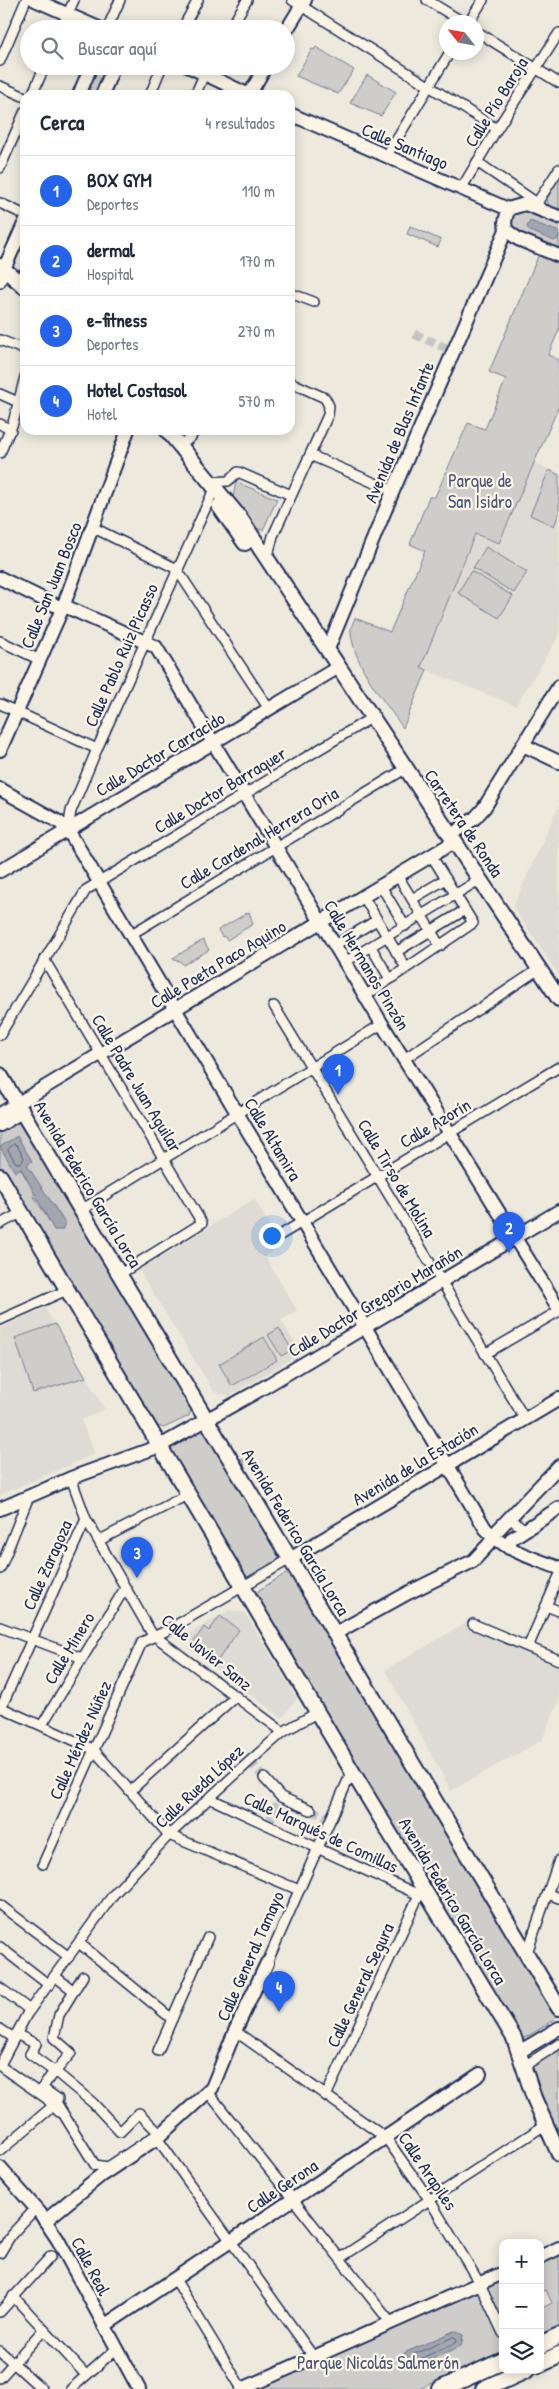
<!DOCTYPE html>
<html lang="es">
<head>
<meta charset="utf-8">
<style>
	:root { --surface:#fff; --page:#f2f2f3; --text:#1f2937; --muted:#747a83; --line:#e0e1e3; --accent:#2563eb }
	body { margin:0; font-family:"Patrick Hand",sans-serif; background:var(--page); color:var(--text) }
	.controls { position:absolute; right:15px; bottom:15px; display:grid; overflow:hidden; border-radius:10px; box-shadow:0 2px 12px #0003 }
	.controls button { width:45px; height:45px; display:grid; place-items:center; padding:0; border:0; border-bottom:1px solid var(--line); background:var(--surface); color:var(--text); font:25px sans-serif }
	.compass { position:absolute; left:439px; top:15px; width:45px; height:45px; border-radius:50%; background:var(--surface); box-shadow:0 2px 12px #0003; rotate:301deg }
	.you { position:absolute; left:271px; top:1235px; width:18px; height:18px; margin:-12px; border:4px solid #fff; border-radius:50%; background:#1a73e8; box-shadow:0 0 0 8px #1a73e833 }
	.badge { display:grid; place-items:center; width:32px; height:32px; border-radius:50%; background:var(--accent); color:#fff; font-size:16px; font-weight:700 }
	.pin { position:absolute; translate:-50% -41px; filter:drop-shadow(0 1px 2px #0008) }
	.pin::after { content:''; position:absolute; top:26px; width:18px; height:15px; background:inherit; clip-path:polygon(0 0,100% 0,50% 100%) }
	.list { margin:0; padding:0; list-style:none }
	h2 { display:flex; justify-content:space-between; align-items:center; height:65px; margin:0; padding:0 20px; font-size:21px }
	h2 small { font-size:16px; font-weight:400; color:var(--muted) }
	.list li { display:grid; grid-template-columns:32px 1fr auto; gap:15px; align-items:center; box-sizing:border-box; height:70px; padding:0 20px; border-top:1px solid var(--line) }
	.list b { display:block; font-size:19px; white-space:nowrap }
	.list p { margin:0; font-size:16px; white-space:nowrap; color:var(--muted) }
	.list em { font-size:16px; font-style:normal; color:var(--muted) }
	.icon { flex:none; width:28px; height:28px; fill:none; stroke:currentColor; stroke-width:2; stroke-linecap:round; stroke-linejoin:round }
	.map { position:relative; flex:none; width:559px; height:2389px; overflow:hidden }
	.search { position:absolute; background:var(--surface); box-shadow:0 2px 12px #0003; left:20px; top:20px; width:275px; height:55px; display:flex; align-items:center; gap:12px; box-sizing:border-box; padding:0 18px; border-radius:28px; color:var(--muted); font-size:19px }
	.panel { position:absolute; background:var(--surface); box-shadow:0 2px 12px #0003; left:20px; top:90px; width:275px; height:345px; border-radius:15px }
	.map>svg:first-child { display:block }
	.built { fill:#dedbd4 }
	.green { fill:#cfcdca; stroke:#757e94; fill-rule:evenodd }
	.water { fill:#a2a7af; stroke:#6c778f }
	.lines { fill:none; stroke-linecap:round; stroke-linejoin:round }
	.shore { stroke:#515f7e; stroke-width:1 }
	.street-tunnel { stroke:#c4c4c4; stroke-width:9; stroke-dasharray:9 4.5; stroke-linecap:butt }
	.street-casing { stroke:#1b2f5e; stroke-width:12 }
	.secondary-casing { stroke:#1b2f5e; stroke-width:16 }
	.primary-casing { stroke:#1b2f5e; stroke-width:18 }
	.highway-casing { stroke:#1b2f5e; stroke-width:20 }
	.street { stroke:#fcf5e5; stroke-width:9 }
	.secondary { stroke:#fcf5e5; stroke-width:12 }
	.primary { stroke:#fcf5e5; stroke-width:14 }
	.highway { stroke:#fcf5e5; stroke-width:16 }
	.labels { text-anchor:middle; dominant-baseline:central; stroke-width:4.5; stroke-linejoin:round; paint-order:stroke }
	.street-label { font-size:18px; fill:#1b2f5e; stroke:#fcf5e5 }
	.park-label { font-size:18px; fill:#485679; stroke:#fcf5e5 }
</style>
</head>
<body>
<div class="map">
<svg width="559" height="2389" viewBox="0 0 559 2389">
	<rect width="100%" height="100%" fill="#eee9dd"/>
	<filter id="ink" filterUnits="userSpaceOnUse"><feTurbulence type="fractalNoise" baseFrequency=".02" numOctaves="2"/><feDisplacementMap in="SourceGraphic" scale="10" xChannelSelector="R" yChannelSelector="G"/><feConvolveMatrix kernelMatrix="1 2 1 2 8 2 1 2 1" color-interpolation-filters="sRGB"/></filter>
	<g filter="url(#ink)">
		<g class="built">
			<polygon points="534,463 559,473 559,636 516,706 421,668 476,533 499,543"/>
			<polygon points="559,805 559,975 513,907"/>
			<polygon points="254,1199 282,1246 265,1256 297,1311 281,1320 301,1353 229,1396 214,1392 139,1270"/>
			<polygon points="45,1308 105,1409 81,1420 95,1454 0,1495 0,1328"/>
			<polygon points="230,1610 245,1613 297,1698 282,1718 189,1649 190,1633"/>
			<polygon points="466,1623 508,1646 559,1667 559,1701 542,1740 451,1791 385,1670"/>
		</g>
		<g class="green">
			<polygon points="316,47 354,70 338,94 296,76 312,49 314,50"/>
			<polygon points="98,66 110,66 98,95 86,95"/>
			<polygon points="367,75 396,92 381,116 350,103"/>
			<polygon points="559,177 559,214 549,207 547,199"/>
			<path d="M523 211 559 225V250L513 229C509 220 513 213 523 211Z"/>
			<polygon points="410,226 441,240 438,247 407,234"/>
			<path d="M539 254 559 261V330L548 355 559 360V406L499 543 475 534 421 667 427 670 403 728C384 700 355 668 351 633 350 628 353 623 355 618L390 632 425 551 410 544 429 497H435L468 423 485 429 506 379 489 372Z"/>
			<polygon points="549,470 559,475 559,514 554,526 530,515"/>
			<polygon points="236,482 277,499 263,530 257,529 233,497"/>
			<polygon points="486,547 527,572 514,593 473,568"/>
			<polygon points="471,571 513,596 499,618 458,593"/>
			<polygon points="249,912 253,924 227,940 224,936 222,937 218,930"/>
			<polygon points="203,940 209,950 183,965 180,961 174,960 173,958"/>
			<path d="M18 1120 192 1407 189 1416 164 1428 154 1425 0 1168V1127ZM32 1161 26 1165 65 1224 55 1230 33 1195 35 1193 20 1168 15 1171Z"/>
			<polygon points="55,1324 86,1377 33,1393 15,1338"/>
			<polygon points="279,1328 292,1350 281,1356 268,1335"/>
			<polygon points="264,1337 277,1360 232,1386 219,1364"/>
			<polygon points="201,1430 207,1433 224,1459 243,1459 254,1509 281,1555 276,1563 251,1578 245,1577 171,1452 171,1447"/>
			<polygon points="285,1574 292,1576 556,2016 554,2020 525,2038 518,2036 256,1596 259,1590"/>
			<polygon points="220,1616 239,1630 215,1664 196,1650 197,1648 192,1644 204,1627 209,1631"/>
			<polygon points="559,2050 559,2139 550,2122 532,2066"/>
			<polygon points="559,2252 559,2328 540,2336 540,2309 552,2303 546,2290 540,2292 540,2260"/>
			<path d="M503 2277V2352L419 2389H249ZM454 2331 463 2335 461 2346 411 2368 405 2353Z"/>
		</g>
		<g class="water">
			<polygon points="530,221 557,231 559,233 558,239 554,241 530,231 527,227"/>
			<polygon points="17,1136 32,1161 27,1165 65,1223 62,1230 54,1230 21,1168 15,1172 0,1147"/>
			<polygon points="455,2331 463,2335 461,2346 411,2368 404,2353"/>
		</g>
		<g class="lines">
			<g class="shore">
				<polygon points="14,1144 17,1145 24,1158 21,1163 16,1163 8,1150"/>
				<polygon points="454,2337 457,2339 455,2343 415,2361 412,2359 413,2355"/>
			</g>
			<g class="street-tunnel">
				<polyline points="414,334 453,351"/>
				<polyline points="250,1761 264,1778"/>
				<polyline points="311,1810 330,1819"/>
				<polyline points="268,1824 281,1797"/>
			</g>
			<g class="street-casing">
				<g id="street">
					<polyline points="292,0 497,129"/>
					<polyline points="427,0 463,22"/>
					<polyline points="469,22 483,0"/>
					<polyline points="61,29 74,0"/>
					<polyline points="107,29 120,0"/>
					<polyline points="182,29 198,0"/>
					<polyline points="230,29 247,0"/>
					<polyline points="476,31 559,83"/>
					<polyline points="0,61 26,0"/>
					<polyline points="0,86 25,97"/>
					<polyline points="32,95 45,66"/>
					<polyline points="150,95 162,66"/>
					<polyline points="195,95 208,66"/>
					<polyline points="386,157 450,52"/>
					<polyline points="477,162 537,203"/>
					<polyline points="0,168 25,111"/>
					<polyline points="461,189 497,129 559,33"/>
					<polyline points="0,203 25,215"/>
					<polyline points="540,207 537,203 559,169"/>
					<polyline points="0,283 2,278"/>
					<polyline points="290,293 314,302"/>
					<polyline points="0,340 25,350"/>
					<polyline points="0,394 18,402"/>
					<polyline points="0,424 11,430"/>
					<polyline points="181,445 191,437 195,430"/>
					<polyline points="0,453 13,423 25,377"/>
					<polyline points="310,455 393,491"/>
					<polyline points="211,482 228,481 238,472 291,495"/>
					<polyline points="92,527 173,567 178,571 269,709"/>
					<polyline points="267,559 273,536 328,415 329,406 325,398 290,382"/>
					<polyline points="0,641 40,660"/>
					<polyline points="0,704 97,749"/>
					<polyline points="68,830 71,811 97,749 211,496"/>
					<polyline points="398,876 440,946"/>
					<polyline points="381,886 405,926"/>
					<polyline points="363,896 406,968"/>
					<polyline points="412,899 446,879"/>
					<polyline points="130,935 405,769"/>
					<polyline points="335,945 377,920"/>
					<polyline points="371,947 390,979"/>
					<polyline points="396,952 465,910"/>
					<polyline points="44,959 202,1223 120,1274"/>
					<polyline points="345,962 479,880"/>
					<polyline points="365,996 473,923 431,855"/>
					<polyline points="274,1006 525,1419"/>
					<polyline points="0,1035 86,890 371,718"/>
					<polyline points="404,1059 539,969"/>
					<polyline points="81,1210 382,1024"/>
					<polyline points="0,1224 21,1213"/>
					<polyline points="277,1237 559,1067"/>
					<polyline points="0,1320 67,1290"/>
					<polyline points="485,1354 559,1311"/>
					<polyline points="71,1478 86,1519 152,1634 283,1732"/>
					<polyline points="509,1518 524,1529"/>
					<polyline points="100,1540 189,1494"/>
					<polyline points="0,1569 29,1496"/>
					<polyline points="546,1606 559,1611"/>
					<polyline points="473,1624 559,1660"/>
					<polyline points="0,1627 82,1658"/>
					<polyline points="528,1647 559,1576"/>
					<polyline points="0,1707 93,1749 169,1835 299,1890"/>
					<polyline points="1,1708 86,1519"/>
					<polyline points="42,1725 125,1588"/>
					<polyline points="264,1778 281,1797 311,1810"/>
					<polyline points="130,1791 236,1696"/>
					<polyline points="209,1798 419,1895"/>
					<polyline points="43,1864 142,1642 166,1631 290,1559"/>
					<polyline points="548,1894 559,1898"/>
					<polyline points="0,1905 69,1957"/>
					<polyline points="79,1943 172,2019"/>
					<polyline points="0,1947 49,1985"/>
					<polyline points="527,1953 559,1860"/>
					<polyline points="267,1963 352,1771"/>
					<polyline points="56,1977 74,1991"/>
					<polyline points="0,1988 30,2010"/>
					<polyline points="0,2029 14,2038"/>
					<polyline points="235,2031 386,2138 429,2199 480,2284 503,2333"/>
					<polyline points="16,2034 36,2044 30,2054 55,2072 71,2053 54,2038 59,2015 83,1976"/>
					<polyline points="158,2051 208,1937"/>
					<polyline points="0,2065 27,2014 113,1895 169,1835 250,1761 283,1732 318,1712"/>
					<polyline points="0,2066 46,2098 59,2112"/>
					<polyline points="524,2066 559,2044"/>
					<polygon points="57,2073 93,2103 120,2132 139,2113 159,2133 108,2167 95,2165 56,2102 58,2099 45,2090 43,2092 40,2091 52,2074"/>
					<polyline points="208,2092 391,2323"/>
					<polyline points="326,2096 419,1895 425,1892"/>
					<polyline points="157,2138 313,2356"/>
					<polyline points="0,2151 53,2106"/>
					<polyline points="0,2253 11,2235 36,2208"/>
					<polyline points="340,2258 545,2125"/>
					<polyline points="175,2279 242,2389"/>
					<polyline points="13,2296 86,2375"/>
					<polyline points="0,2312 51,2256"/>
					<polyline points="0,2351 42,2389"/>
					<polyline points="0,2378 43,2330"/>
					<polyline points="71,2389 116,2349"/>
				</g>
			</g>
			<g class="secondary-casing">
				<g id="secondary">
					<polyline points="35,0 101,29"/>
					<polyline points="286,31 305,0"/>
					<polyline points="188,66 249,95"/>
					<polyline points="79,95 91,66"/>
					<polyline points="102,95 114,66"/>
					<polyline points="249,95 266,66"/>
					<polyline points="290,114 508,209"/>
					<polyline points="559,217 525,204 508,209 505,222 506,230 518,239 559,256"/>
					<polyline points="4,269 25,222"/>
					<polyline points="21,284 25,274"/>
					<polyline points="0,578 57,606 69,608 156,647 382,1024 559,1309"/>
					<polyline points="328,649 393,491 506,230"/>
					<polyline points="523,745 559,762"/>
					<polyline points="0,750 63,607 128,430"/>
					<path d="M0 789 59 822 68 830 485 1528C503 1550 533 1558 559 1568"/>
					<polyline points="450,836 475,818 484,808 559,686"/>
					<polyline points="0,871 337,668"/>
					<polyline points="0,1114 454,842"/>
					<polyline points="0,1125 23,1111"/>
					<polyline points="0,1509 71,1478 160,1446 256,1392 559,1211"/>
					<polyline points="509,1548 511,1539 559,1508"/>
					<polyline points="290,1559 559,1399"/>
					<polyline points="334,1634 408,1593 473,1561 489,1544 496,1532 559,1466"/>
					<polyline points="519,2052 559,2028"/>
					<polyline points="0,2168 40,2213 58,2240 139,2389"/>
					<polyline points="45,2221 100,2176 157,2138 212,2088 235,2031 267,1963"/>
					<polyline points="540,2257 559,2248"/>
					<polyline points="104,2326 480,2074"/>
					<polyline points="242,2389 503,2273"/>
				</g>
			</g>
			<g class="primary-casing">
				<g id="primary">
					<polyline points="0,266 25,287"/>
					<polyline points="167,430 240,518 559,999"/>
					<polyline points="219,506 245,543"/>
					<polyline points="0,1075 559,2008"/>
					<polyline points="0,1176 352,1771 514,2038 534,2098 559,2154"/>
				</g>
			</g>
			<g class="highway-casing">
				<g id="highway">
					<polyline points="540,2345 559,2336"/>
					<polyline points="540,2364 559,2355"/>
					<polyline points="441,2389 503,2361"/>
					<polyline points="484,2389 526,2370"/>
				</g>
			</g>
			<use href="#street" class="street"/>
			<use href="#secondary" class="secondary"/>
			<use href="#primary" class="primary"/>
			<use href="#highway" class="highway"/>
		</g>
	</g>
	<g class="labels">
		<g class="street-label">
			<text transform="translate(496 102) rotate(-58)">Calle Pío Baroja</text>
			<text transform="translate(405 146) rotate(23)">Calle Santiago</text>
			<text transform="translate(399 432) rotate(-67)">Avenida de Blas Infante</text>
			<text transform="translate(51 585) rotate(-68)">Calle San Juan Bosco</text>
			<text transform="translate(121 655) rotate(-66)">Calle Pablo Ruiz Picasso</text>
			<text transform="translate(160 754) rotate(-31)">Calle Doctor Carracido</text>
			<text transform="translate(220 790) rotate(-31)">Calle Doctor Barraquer</text>
			<text transform="translate(464 823) rotate(56)">Carretera de Ronda</text>
			<text transform="translate(259 838) rotate(-31)">Calle Cardenal Herrera Oria</text>
			<text transform="translate(218 964) rotate(-31)">Calle Poeta Paco Aquino</text>
			<text transform="translate(367 965) rotate(59)">Calle Hermanos Pinzón</text>
			<text transform="translate(137 1083) rotate(59)">Calle Padre Juan Aguilar</text>
			<text transform="translate(435 1123) rotate(-31)">Calle Azorín</text>
			<text transform="translate(273 1139) rotate(59)">Calle Altamira</text>
			<text transform="translate(397 1178) rotate(59)">Calle Tirso de Molina</text>
			<text transform="translate(88 1184) rotate(59)">Avenida Federico García Lorca</text>
			<text transform="translate(375 1301) rotate(-31)">Calle Doctor Gregorio Marañón</text>
			<text transform="translate(415 1464) rotate(-31)">Avenida de la Estación</text>
			<text transform="translate(296 1532) rotate(59)">Avenida Federico García Lorca</text>
			<text transform="translate(47 1565) rotate(-66)">Calle Zaragoza</text>
			<text transform="translate(69 1648) rotate(-59)">Calle Minero</text>
			<text transform="translate(207 1652) rotate(39)">Calle Javier Sanz</text>
			<text transform="translate(80 1740) rotate(-66)">Calle Méndez Núñez</text>
			<text transform="translate(199 1786) rotate(-43)">Calle Rueda López</text>
			<text transform="translate(321 1832) rotate(25)">Calle Marqués de Comillas</text>
			<text transform="translate(453 1901) rotate(59)">Avenida Federico García Lorca</text>
			<text transform="translate(250 1956) rotate(-66)">Calle General Tamayo</text>
			<text transform="translate(360 1985) rotate(-65)">Calle General Segura</text>
			<text transform="translate(428 2171) rotate(56)">Calle Arapiles</text>
			<text transform="translate(282 2186) rotate(-34)">Calle Gerona</text>
			<text transform="translate(91 2266) rotate(62)">Calle Real</text>
		</g>
		<g class="park-label">
			<text x="480" y="480">Parque de<tspan x="480" dy="21">San Isidro</tspan></text>
			<text x="378" y="2362">Parque Nicolás Salmerón</text>
		</g>
	</g>
</svg>
<div class="controls">
<button>+</button>
<button>−</button>
<button><svg class="icon" aria-label="layers" viewBox="0 0 24 24"><path d="M12 4l9 5-9 5-9-5zM3 14l9 5 9-5"/></svg></button>
</div>
<svg class="compass" viewBox="-18 -18 36 36"><path d="M0-13l5 13h-10z" fill="#e53935"/><path d="M0 13l5-13h-10z" fill="#747a83"/></svg>
<div class="you"></div>
<div class="pin badge" style="left:338px;top:1095px">1</div>
<div class="pin badge" style="left:509px;top:1253px">2</div>
<div class="pin badge" style="left:137px;top:1578px">3</div>
<div class="pin badge" style="left:279px;top:2012px">4</div>
<div class="search"><svg class="icon" aria-label="search" viewBox="0 0 24 24"><circle cx="10" cy="10" r="6"/><path d="M15 15l6 6"/></svg>Buscar aquí</div>
<section class="panel">
<h2>Cerca<small>4 resultados</small></h2>
<ul class="list">
<li><span class="badge">1</span><div><b>BOX GYM</b><p>Deportes</p></div><em>110 m</em></li>
<li><span class="badge">2</span><div><b>dermal</b><p>Hospital</p></div><em>170 m</em></li>
<li><span class="badge">3</span><div><b>e-fitness</b><p>Deportes</p></div><em>270 m</em></li>
<li><span class="badge">4</span><div><b>Hotel Costasol</b><p>Hotel</p></div><em>570 m</em></li>
</ul>
</section>
</div>
</body>
</html>
